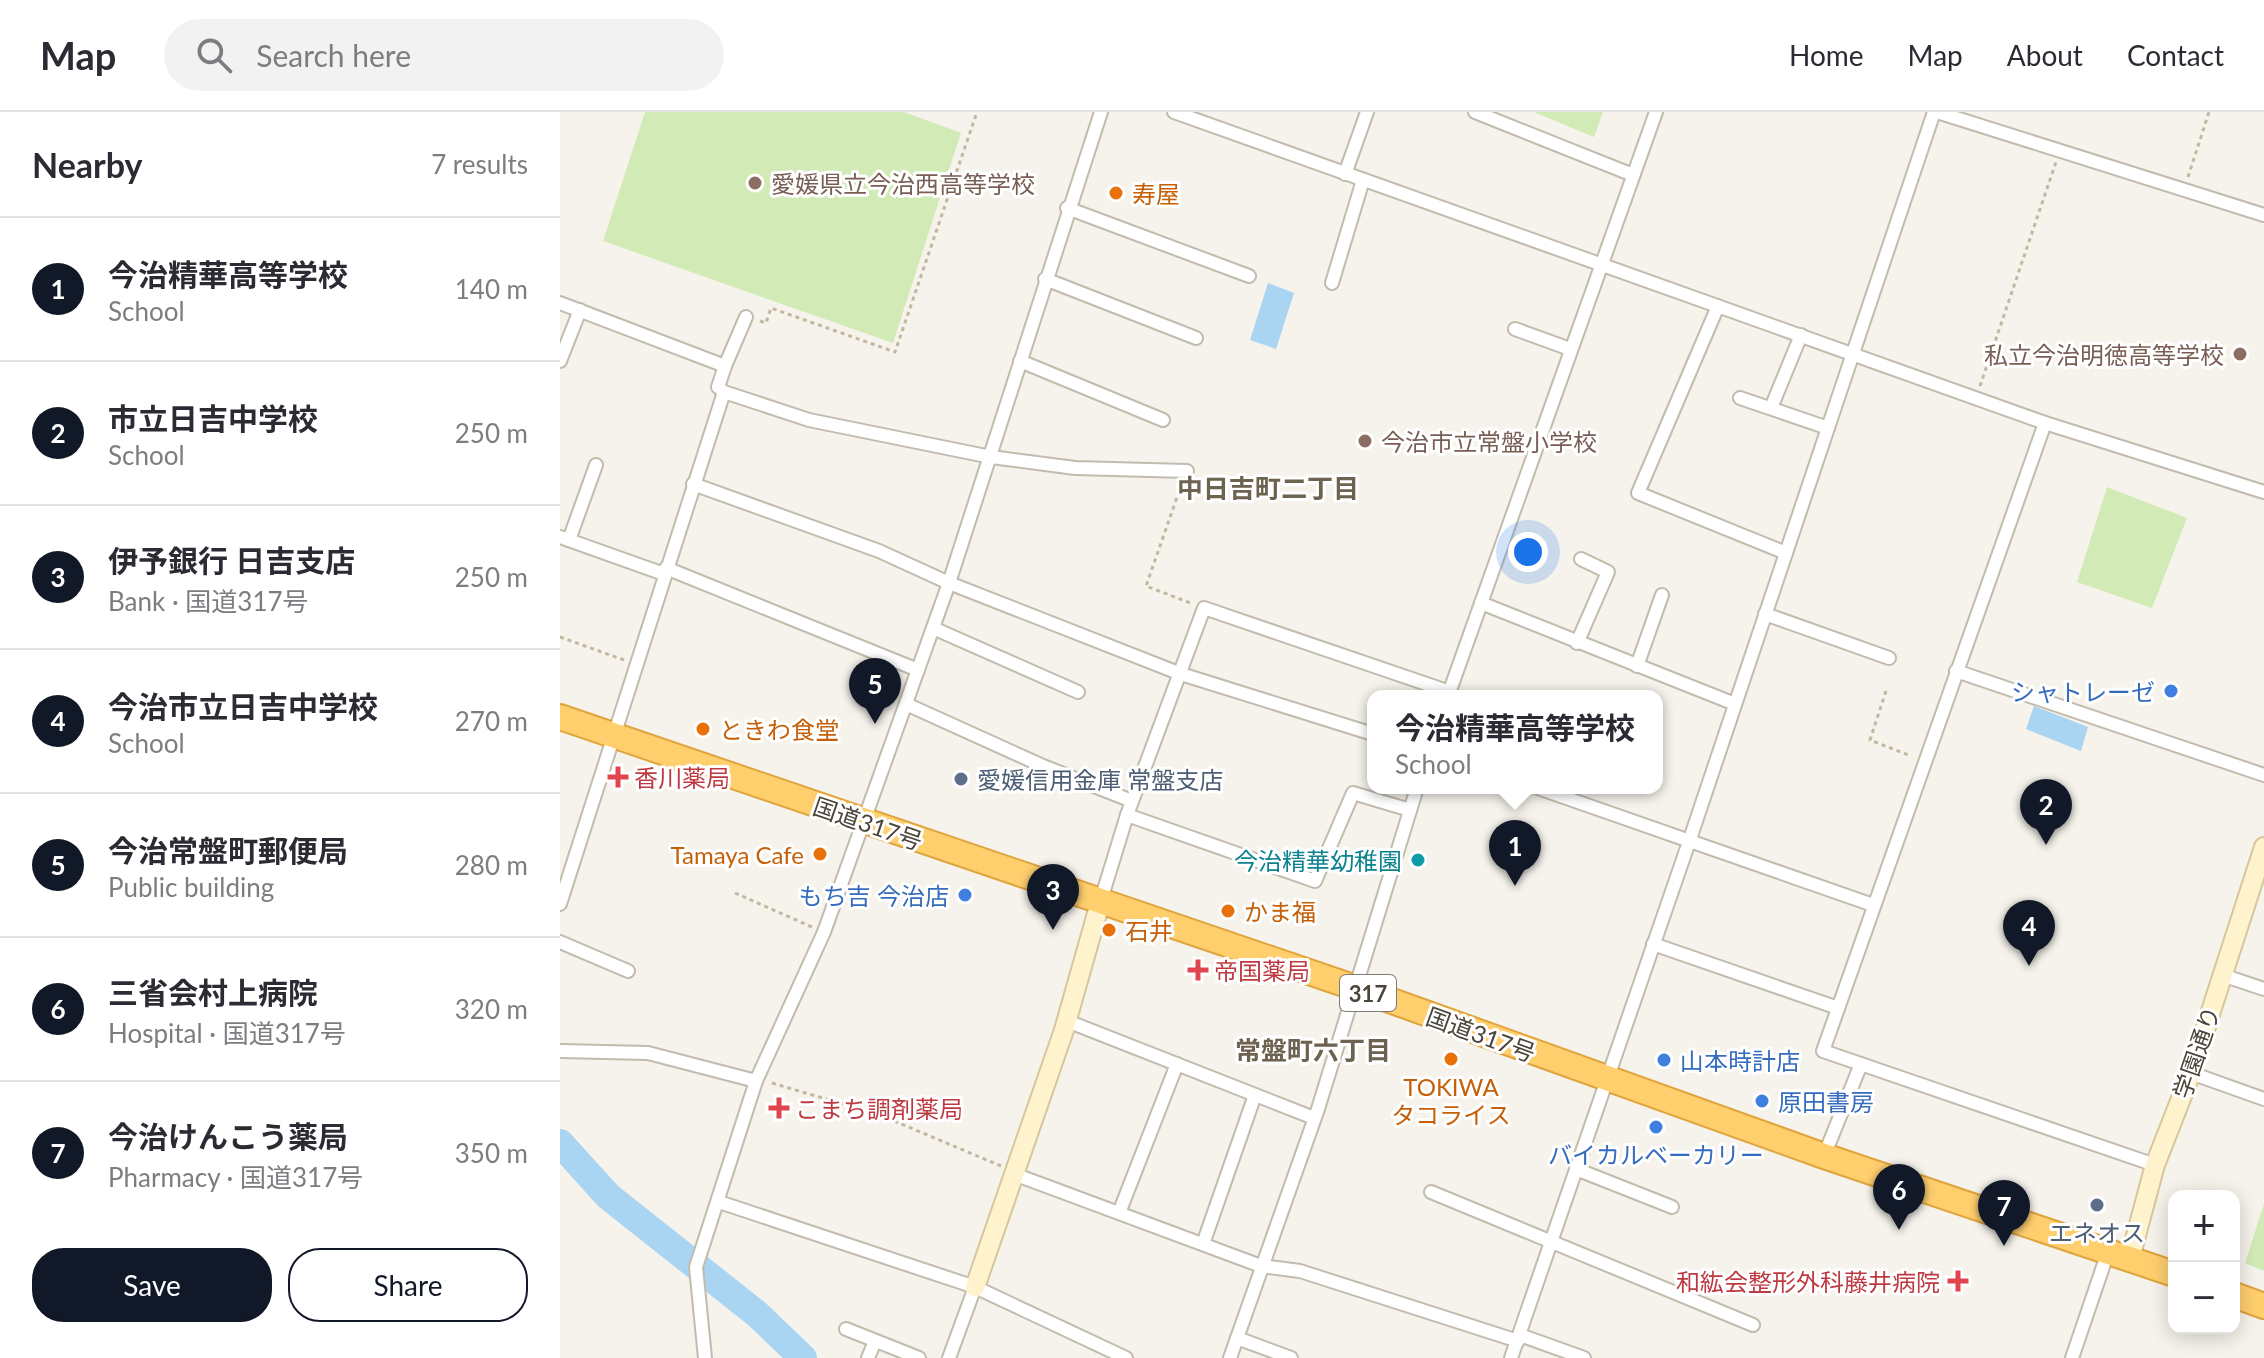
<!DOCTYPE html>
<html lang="en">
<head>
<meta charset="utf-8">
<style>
	:root { --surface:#fff; --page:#f2f2f3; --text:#2b2b33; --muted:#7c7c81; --line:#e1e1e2; --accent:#111827 }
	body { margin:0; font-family:Lato,"Noto Sans JP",sans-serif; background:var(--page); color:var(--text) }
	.controls { position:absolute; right:24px; bottom:24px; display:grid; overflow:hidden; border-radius:16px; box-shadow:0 4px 20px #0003 }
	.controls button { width:72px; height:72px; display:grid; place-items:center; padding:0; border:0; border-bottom:2px solid var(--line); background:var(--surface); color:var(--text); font:40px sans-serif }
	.you { position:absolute; left:968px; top:440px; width:28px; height:28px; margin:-20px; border:6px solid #fff; border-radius:50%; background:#1a73e8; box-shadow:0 0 0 12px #1a73e833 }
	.badge { display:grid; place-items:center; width:52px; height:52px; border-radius:50%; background:var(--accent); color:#fff; font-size:26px; font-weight:700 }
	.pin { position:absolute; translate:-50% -66px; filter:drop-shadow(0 2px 4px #0008) }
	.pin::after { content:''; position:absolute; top:42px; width:28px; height:24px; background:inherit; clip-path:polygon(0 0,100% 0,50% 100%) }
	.popup { position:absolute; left:807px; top:578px; width:296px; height:104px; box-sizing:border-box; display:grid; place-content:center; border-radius:16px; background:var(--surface); filter:drop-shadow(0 2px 6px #0005); font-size:26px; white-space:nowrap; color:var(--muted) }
	.popup b { font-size:30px; color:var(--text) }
	.popup::after { content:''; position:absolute; left:50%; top:100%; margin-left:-16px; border:16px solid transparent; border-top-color:var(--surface) }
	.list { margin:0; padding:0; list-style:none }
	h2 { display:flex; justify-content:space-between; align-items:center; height:104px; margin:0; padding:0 32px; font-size:34px }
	h2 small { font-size:26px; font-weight:400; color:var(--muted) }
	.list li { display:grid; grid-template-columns:52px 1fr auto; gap:24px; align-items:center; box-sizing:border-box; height:144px; padding:0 32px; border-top:2px solid var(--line) }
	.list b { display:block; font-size:30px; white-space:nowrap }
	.list p { margin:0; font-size:26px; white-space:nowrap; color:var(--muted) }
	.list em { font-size:26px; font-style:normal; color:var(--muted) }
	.actions { display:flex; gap:16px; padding:24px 32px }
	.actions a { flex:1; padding:18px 0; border:2px solid var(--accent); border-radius:32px; text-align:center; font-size:28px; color:var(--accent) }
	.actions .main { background:var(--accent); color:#fff }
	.icon { flex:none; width:44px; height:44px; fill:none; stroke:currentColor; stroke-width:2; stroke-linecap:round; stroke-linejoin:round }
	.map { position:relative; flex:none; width:1704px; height:1246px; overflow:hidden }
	header { display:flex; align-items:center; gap:48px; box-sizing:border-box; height:112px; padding:0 40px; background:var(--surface); border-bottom:2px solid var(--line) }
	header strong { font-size:38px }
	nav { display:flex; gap:44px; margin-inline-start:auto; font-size:28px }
	.search { width:560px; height:72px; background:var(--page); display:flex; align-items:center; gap:20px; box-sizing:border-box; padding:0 28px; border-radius:44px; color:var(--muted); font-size:30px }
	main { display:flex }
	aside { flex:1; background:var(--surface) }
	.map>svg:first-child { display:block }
	.green { fill:#d2eab5 }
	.water { fill:#a9d4f2 }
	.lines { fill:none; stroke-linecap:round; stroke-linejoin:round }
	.river { stroke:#a9d4f2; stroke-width:28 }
	.street-casing { stroke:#c2bbae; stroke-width:16 }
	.secondary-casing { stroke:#d6c79b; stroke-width:22 }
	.highway-casing { stroke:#e0a43c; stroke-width:28 }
	.path { stroke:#c4b79f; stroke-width:3; stroke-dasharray:4 4; stroke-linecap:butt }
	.street { stroke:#fff; stroke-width:12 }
	.secondary { stroke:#fff3cd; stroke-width:18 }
	.highway { stroke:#ffcf6e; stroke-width:24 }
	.education-dot { fill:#8d6e63; stroke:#fff; stroke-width:3 }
	.food-dot { fill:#e8710a; stroke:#fff; stroke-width:3 }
	.shop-dot { fill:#3f7fe0; stroke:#fff; stroke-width:3 }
	.health-dot { fill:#e0444e; stroke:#fff; stroke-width:3 }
	.service-dot { fill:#5c6f8a; stroke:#fff; stroke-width:3 }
	.culture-dot { fill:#0f9aa8; stroke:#fff; stroke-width:3 }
	.labels { text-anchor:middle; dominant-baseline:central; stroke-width:6; stroke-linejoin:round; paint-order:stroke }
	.shield { fill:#fff; stroke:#817c74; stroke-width:2 }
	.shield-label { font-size:22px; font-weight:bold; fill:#4b4439 }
	.education-label { font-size:24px; fill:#785e54; stroke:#fff; text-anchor:start }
	.food-label { font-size:24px; fill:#c56008; stroke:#fff; text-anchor:start }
	.shop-label { font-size:24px; fill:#366cbe; stroke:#fff; text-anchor:end }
	.health-label { font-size:24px; fill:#be3a42; stroke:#fff; text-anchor:start }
	.service-label { font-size:24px; fill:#4e5e75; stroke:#fff; text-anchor:start }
	.street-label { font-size:24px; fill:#4b4439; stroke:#fff }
	.culture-label { font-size:24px; fill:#0d838f; stroke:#fff; text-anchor:end }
	.neighbourhood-label { font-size:26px; font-weight:bold; fill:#6e6250; stroke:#fff }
</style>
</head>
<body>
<header>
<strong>Map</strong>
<div class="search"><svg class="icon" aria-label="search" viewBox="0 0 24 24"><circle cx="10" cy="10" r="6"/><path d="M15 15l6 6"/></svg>Search here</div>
<nav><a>Home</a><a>Map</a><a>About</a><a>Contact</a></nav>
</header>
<main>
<aside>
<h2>Nearby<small>7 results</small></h2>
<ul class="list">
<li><span class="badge">1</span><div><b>今治精華高等学校</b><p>School</p></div><em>140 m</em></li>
<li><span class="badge">2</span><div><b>市立日吉中学校</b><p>School</p></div><em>250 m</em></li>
<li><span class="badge">3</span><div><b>伊予銀行 日吉支店</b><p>Bank · 国道317号</p></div><em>250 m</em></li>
<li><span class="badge">4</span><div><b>今治市立日吉中学校</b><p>School</p></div><em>270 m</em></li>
<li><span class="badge">5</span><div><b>今治常盤町郵便局</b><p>Public building</p></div><em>280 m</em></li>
<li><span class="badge">6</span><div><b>三省会村上病院</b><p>Hospital · 国道317号</p></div><em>320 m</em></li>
<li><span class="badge">7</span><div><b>今治けんこう薬局</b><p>Pharmacy · 国道317号</p></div><em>350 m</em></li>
</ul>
<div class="actions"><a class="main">Save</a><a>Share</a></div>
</aside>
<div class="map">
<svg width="1704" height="1246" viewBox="0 0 1704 1246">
	<rect width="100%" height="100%" fill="#f6f3ec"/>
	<g class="green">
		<polygon points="85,0 344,0 401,21 333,231 43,129"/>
		<polygon points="974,0 1043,0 1034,25"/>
		<polygon points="1547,375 1627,406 1592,496 1517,470"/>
		<polygon points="1704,1092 1704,1159 1685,1151"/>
	</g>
	<g class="water">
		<polygon points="708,171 734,181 716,237 690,228"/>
		<polygon points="1474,594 1528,615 1521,639 1466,617"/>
	</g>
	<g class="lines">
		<polyline class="river" points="0,1031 48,1084 197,1202 243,1246"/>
		<g class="street-casing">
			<g id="street">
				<polyline points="614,0 1485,311 1704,380"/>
				<polyline points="915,0 1073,63"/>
				<polyline points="1377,0 1704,103"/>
				<polyline points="785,62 807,0"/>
				<polyline points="507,96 689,164"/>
				<polyline points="485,167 636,226"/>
				<polyline points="772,171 803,68"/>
				<polyline points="0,191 165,254 186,205"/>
				<polyline points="1158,194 1078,381 1226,441"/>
				<polyline points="955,217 1010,237"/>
				<polyline points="0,249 20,198"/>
				<polyline points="460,249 603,308"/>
				<polyline points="164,280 249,308 431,345 515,356 627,359"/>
				<polyline points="1180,286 1268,316"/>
				<polyline points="1211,296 1241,223"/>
				<polyline points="1485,311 1263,939 1595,1053"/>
				<polyline points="133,372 319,439 389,471 621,562 813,622"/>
				<polyline points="0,425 104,462"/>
				<polyline points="9,428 36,353"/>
				<polyline points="106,456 358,558"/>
				<polyline points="921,491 1175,592"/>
				<polyline points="1205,502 1329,546"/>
				<polyline points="373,516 518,580"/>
				<polyline points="1017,531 1048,460 1021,447"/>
				<polyline points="1077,554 1102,483"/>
				<polyline points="1396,559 1704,663"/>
				<polyline points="888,584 1096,0"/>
				<polyline points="346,592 483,654 572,689"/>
				<polyline points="978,676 1313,793"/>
				<polyline points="567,703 755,769 793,681 850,698"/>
				<polyline points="540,791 567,703 644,496 890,580"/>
				<polyline points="0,792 164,280 158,275 165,254"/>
				<polyline points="0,830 68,859"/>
				<polyline points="1093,832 1278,896"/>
				<polyline points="1662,863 1704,877"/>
				<polyline points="507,909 754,1006"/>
				<polyline points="0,939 88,941 196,969"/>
				<polyline points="1631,961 1704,987"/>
				<polyline points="1264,1044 1301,952"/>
				<polyline points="1016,1057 1112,1095"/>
				<polyline points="454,1062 701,1154 740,1159 958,1229"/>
				<polyline points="871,1080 1193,1213"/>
				<polyline points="159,1090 415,1175 566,1246"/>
				<polyline points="559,1101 617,952"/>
				<polyline points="643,1132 695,983"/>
				<polyline points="286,1217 359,1246"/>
				<polyline points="960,1223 1024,1246"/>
				<polyline points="677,1226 731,1246"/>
				<polyline points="145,1246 136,1155 196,969 264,820 389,471 541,0"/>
				<polyline points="308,1246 315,1229"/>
				<polyline points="389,1246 415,1175"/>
				<polyline points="670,1246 758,997 857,676"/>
				<polyline points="951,1246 1130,727 1374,0"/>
				<polyline points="1512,1246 1548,1140"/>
			</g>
		</g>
		<g class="secondary-casing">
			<g id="secondary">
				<polyline points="1570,1146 1595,1053 1631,961 1704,735"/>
				<polyline points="415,1175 504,918 540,791"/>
			</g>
		</g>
		<g class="highway-casing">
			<g id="highway">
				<polyline points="0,605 793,875 1264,1044 1614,1162"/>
				<polyline points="1674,1183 1704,1194"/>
			</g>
		</g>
		<g class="path">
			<polyline points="1628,65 1649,0"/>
			<polyline points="200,209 206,211 211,196 335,240 417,0"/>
			<polyline points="1420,274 1496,50"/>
			<polyline points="622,371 586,474 633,492"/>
			<polyline points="0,525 64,548"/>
			<polyline points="1326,579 1310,628 1351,644"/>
			<polyline points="175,781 252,815"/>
			<polyline points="212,971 320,1003 441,1054"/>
		</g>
		<use href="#street" class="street"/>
		<use href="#secondary" class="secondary"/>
		<use href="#highway" class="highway"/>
	</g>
	<g class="education-dot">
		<circle cx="195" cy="71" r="8"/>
		<circle cx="1680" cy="242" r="8"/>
		<circle cx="805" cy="329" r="8"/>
	</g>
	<g class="food-dot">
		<circle cx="556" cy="81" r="8"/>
		<circle cx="143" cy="617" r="8"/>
		<circle cx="260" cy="742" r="8"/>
		<circle cx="668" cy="799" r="8"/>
		<circle cx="549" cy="818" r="8"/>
		<circle cx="891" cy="947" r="8"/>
	</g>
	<g class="shop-dot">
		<circle cx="1611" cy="579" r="8"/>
		<circle cx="405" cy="783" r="8"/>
		<circle cx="1104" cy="948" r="8"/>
		<circle cx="1202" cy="989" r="8"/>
		<circle cx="1096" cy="1015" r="8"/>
	</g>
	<g class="health-dot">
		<path d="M54 653h8v8h8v8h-8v8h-8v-8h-8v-8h8z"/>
		<path d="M634 846h8v8h8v8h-8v8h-8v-8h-8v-8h8z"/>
		<path d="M215 984h8v8h8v8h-8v8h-8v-8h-8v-8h8z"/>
		<path d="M1394 1157h8v8h8v8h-8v8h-8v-8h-8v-8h8z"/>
	</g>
	<g class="service-dot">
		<circle cx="401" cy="667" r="8"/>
		<circle cx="1537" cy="1093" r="8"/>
	</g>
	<circle class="culture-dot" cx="858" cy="748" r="8"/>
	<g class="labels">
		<rect class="shield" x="780" y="863" width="56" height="36" rx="6"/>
		<g class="shield-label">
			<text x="808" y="881">317</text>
		</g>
		<g class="education-label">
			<text x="211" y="71">愛媛県立今治西高等学校</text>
			<text x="1664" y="242" text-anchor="end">私立今治明徳高等学校</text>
			<text x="821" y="329">今治市立常盤小学校</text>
		</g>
		<g class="food-label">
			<text x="572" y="81">寿屋</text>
			<text x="159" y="617">ときわ食堂</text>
			<text x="244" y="742" text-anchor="end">Tamaya Cafe</text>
			<text x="684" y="799">かま福</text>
			<text x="565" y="818">石井</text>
			<text x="891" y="974" text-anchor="middle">TOKIWA<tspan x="891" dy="28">タコライス</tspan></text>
		</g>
		<g class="shop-label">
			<text x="1595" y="579">シャトレーゼ</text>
			<text x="389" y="783">もち吉 今治店</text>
			<text x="1120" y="948" text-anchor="start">山本時計店</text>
			<text x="1218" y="989" text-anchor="start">原田書房</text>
			<text x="1096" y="1042" text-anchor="middle">バイカルベーカリー</text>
		</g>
		<g class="health-label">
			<text x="74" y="665">香川薬局</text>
			<text x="654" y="858">帝国薬局</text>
			<text x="235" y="996">こまち調剤薬局</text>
			<text x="1380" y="1169" text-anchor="end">和紘会整形外科藤井病院</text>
		</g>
		<g class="service-label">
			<text x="417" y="667">愛媛信用金庫 常盤支店</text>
			<text x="1537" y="1120" text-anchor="middle">エネオス</text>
		</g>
		<g class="street-label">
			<text transform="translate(308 711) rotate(19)">国道317号</text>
			<text transform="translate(921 922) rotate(20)">国道317号</text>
			<text transform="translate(1636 940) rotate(-71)">学園通り</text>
		</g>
		<g class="culture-label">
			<text x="842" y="748">今治精華幼稚園</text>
		</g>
		<g class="neighbourhood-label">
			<text x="708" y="376">中日吉町二丁目</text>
			<text x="753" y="938">常盤町六丁目</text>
		</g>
	</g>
</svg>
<div class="controls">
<button>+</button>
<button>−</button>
</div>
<div class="you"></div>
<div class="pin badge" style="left:955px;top:774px">1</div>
<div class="popup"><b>今治精華高等学校</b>School</div>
<div class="pin badge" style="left:1486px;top:733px">2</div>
<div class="pin badge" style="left:493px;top:818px">3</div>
<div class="pin badge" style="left:1469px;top:854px">4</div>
<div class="pin badge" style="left:315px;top:612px">5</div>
<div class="pin badge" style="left:1339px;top:1118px">6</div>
<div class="pin badge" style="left:1444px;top:1134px">7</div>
</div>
</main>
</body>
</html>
